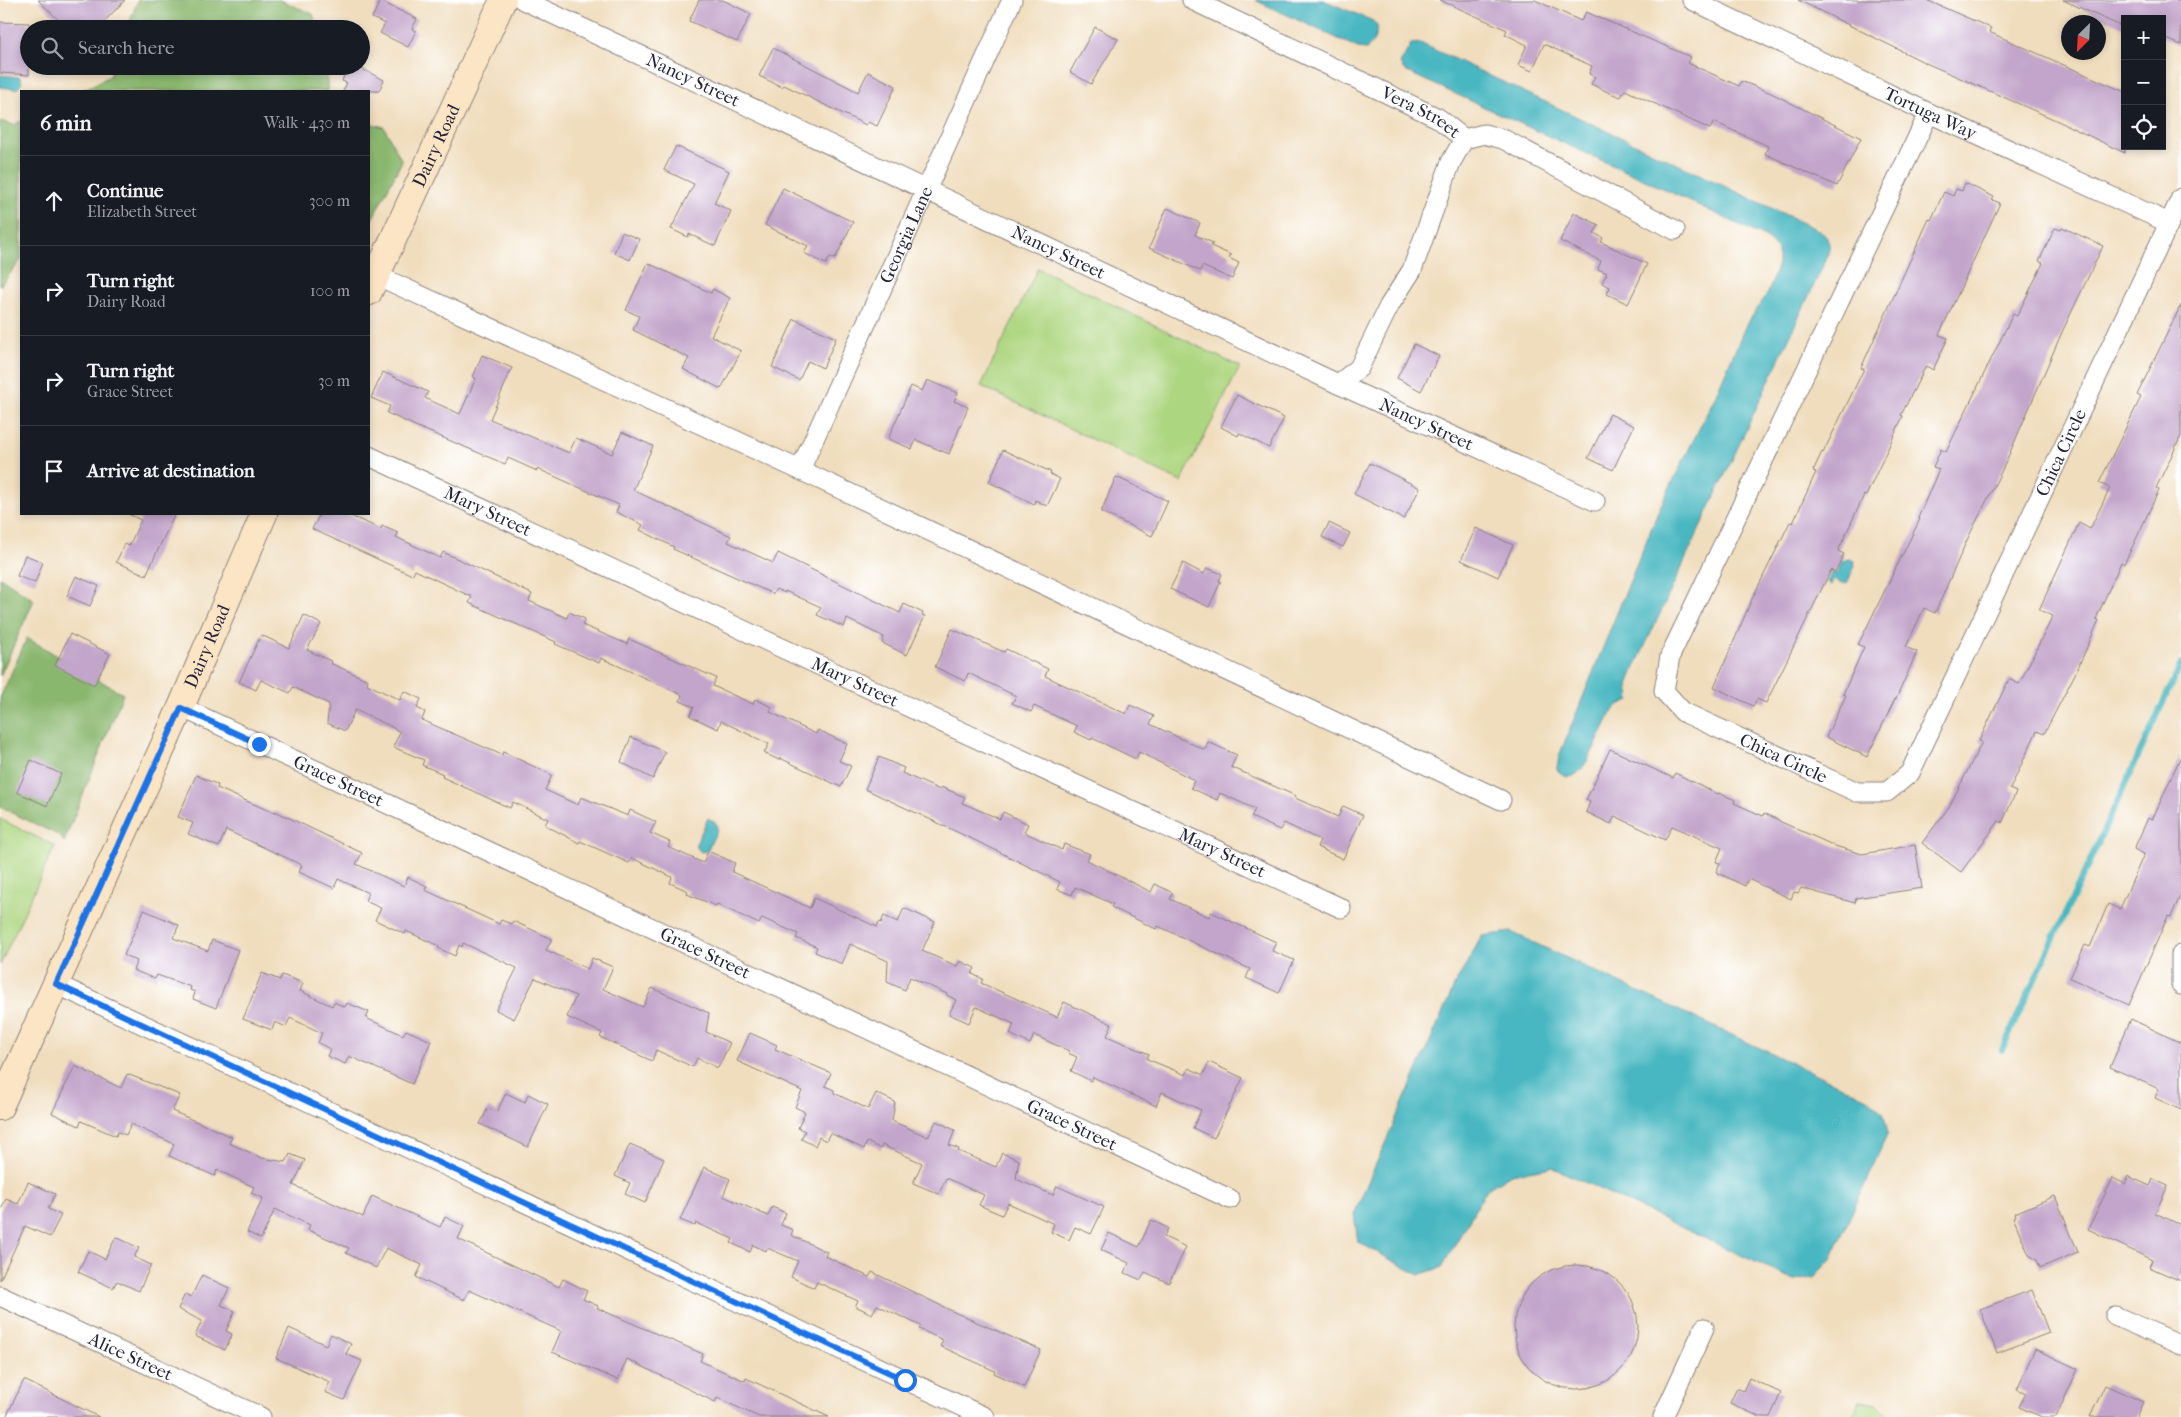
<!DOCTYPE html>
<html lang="en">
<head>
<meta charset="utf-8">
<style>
	:root { --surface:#171b24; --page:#20242c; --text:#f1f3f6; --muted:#9ea1a6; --line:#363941 }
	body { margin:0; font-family:"IM FELL French Canon",serif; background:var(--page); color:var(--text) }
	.controls { position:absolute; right:15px; top:15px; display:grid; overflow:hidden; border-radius:0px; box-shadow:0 2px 8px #0003 }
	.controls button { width:45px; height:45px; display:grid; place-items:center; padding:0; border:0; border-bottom:1px solid var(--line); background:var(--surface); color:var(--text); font:25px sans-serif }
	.compass { position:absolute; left:2061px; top:15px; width:45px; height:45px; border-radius:50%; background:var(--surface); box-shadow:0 2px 8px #0003; rotate:204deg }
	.stop { position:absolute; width:15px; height:15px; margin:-11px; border:4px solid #1a73e8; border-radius:50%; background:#fff }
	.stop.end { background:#1a73e8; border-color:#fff; box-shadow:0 1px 5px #0008 }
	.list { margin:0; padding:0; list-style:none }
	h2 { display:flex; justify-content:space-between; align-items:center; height:65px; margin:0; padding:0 20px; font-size:21px }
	h2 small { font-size:16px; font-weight:400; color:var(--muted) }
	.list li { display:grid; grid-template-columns:32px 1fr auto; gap:15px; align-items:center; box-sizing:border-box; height:90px; padding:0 20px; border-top:1px solid var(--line) }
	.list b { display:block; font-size:19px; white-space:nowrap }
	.list p { margin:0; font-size:16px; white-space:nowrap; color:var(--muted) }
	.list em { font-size:16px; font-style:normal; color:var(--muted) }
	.icon { flex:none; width:28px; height:28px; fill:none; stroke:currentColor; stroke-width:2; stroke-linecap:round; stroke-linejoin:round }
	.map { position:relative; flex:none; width:2181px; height:1417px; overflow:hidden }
	.search { position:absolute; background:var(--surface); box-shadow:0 2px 8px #0003; left:20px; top:20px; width:350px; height:55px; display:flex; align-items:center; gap:12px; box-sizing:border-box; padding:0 18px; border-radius:28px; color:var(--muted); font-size:19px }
	.panel { position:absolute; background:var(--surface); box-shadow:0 2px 8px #0003; left:20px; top:90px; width:350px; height:425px; border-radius:0px }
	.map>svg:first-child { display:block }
	.green { fill:#add680; stroke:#687c5e }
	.forest { fill:#8ab76e; stroke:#566c54 }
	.water { fill:#49b7c1; stroke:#366c7e }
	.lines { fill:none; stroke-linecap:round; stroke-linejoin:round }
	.stream { stroke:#49b7c1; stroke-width:6 }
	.building { fill:#c3a5cb }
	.street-casing { stroke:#89807c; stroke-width:21 }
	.secondary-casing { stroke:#89807c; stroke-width:28 }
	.street { stroke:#fff; stroke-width:19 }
	.secondary { stroke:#fce5c4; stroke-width:26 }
	.route { stroke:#1a73e8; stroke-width:6 }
	.labels { text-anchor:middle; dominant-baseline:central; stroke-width:4.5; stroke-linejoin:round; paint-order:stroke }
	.street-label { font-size:18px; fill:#22223b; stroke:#fff }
</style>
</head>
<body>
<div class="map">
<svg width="2181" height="1417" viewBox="0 0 2181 1417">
	<rect width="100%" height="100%" fill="#fff"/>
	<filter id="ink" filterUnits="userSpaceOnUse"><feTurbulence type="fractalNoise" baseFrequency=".02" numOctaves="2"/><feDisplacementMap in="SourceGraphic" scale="10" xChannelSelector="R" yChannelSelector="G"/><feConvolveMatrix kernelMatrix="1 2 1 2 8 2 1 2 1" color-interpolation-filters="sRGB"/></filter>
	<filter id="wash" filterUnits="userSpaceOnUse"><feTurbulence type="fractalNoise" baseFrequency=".0096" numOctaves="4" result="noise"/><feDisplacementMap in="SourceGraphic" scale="20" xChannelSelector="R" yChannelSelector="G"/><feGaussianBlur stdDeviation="1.12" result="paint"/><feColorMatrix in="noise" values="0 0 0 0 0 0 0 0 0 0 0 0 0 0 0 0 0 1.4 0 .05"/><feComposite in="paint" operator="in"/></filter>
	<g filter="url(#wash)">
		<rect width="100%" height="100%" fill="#f0ddbd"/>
		<g class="green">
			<polygon points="1038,268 1240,367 1181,482 981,386"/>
			<polygon points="0,819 55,846 0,965"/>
			<polygon points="1859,1401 1876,1404 1890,1417 1853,1417"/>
		</g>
		<g class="forest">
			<polygon points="138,0 280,0 313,14 317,29 127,29"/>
			<polygon points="114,66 325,66 328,91 81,91 110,76"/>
			<polygon points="0,121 14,125 21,121 21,260 0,286"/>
			<polygon points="369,123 384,127 402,161 369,225"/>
			<polygon points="0,577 34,600 0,676"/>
			<polygon points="27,638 123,694 64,842 60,836 0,807 0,698"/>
		</g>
		<g class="water">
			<path d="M1255 0H1323L1373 21 1377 26C1376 36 1374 43 1366 49L1358 48Z"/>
			<path d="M1420 43 1818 230C1830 238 1831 243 1827 257L1635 667 1628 685 1630 700C1626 702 1619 704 1616 707 1602 721 1581 802 1557 769L1559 756 1660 507 1714 399 1745 327 1768 293 1778 264V250L1767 238 1647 181 1405 71 1400 64 1411 44Z"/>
			<polygon points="0,75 20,77 22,83 17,89 0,87"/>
			<polygon points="1849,559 1854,561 1855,566 1847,583 1842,584 1833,580 1831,585 1827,582 1832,572 1836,574 1842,561"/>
			<polygon points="708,818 717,824 717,830 707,851 701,852 695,846"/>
			<polygon points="1511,932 1867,1098 1883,1112 1888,1133 1831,1259 1813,1278 1794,1280 1552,1167 1511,1174 1487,1189 1442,1267 1419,1275 1358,1242 1354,1214 1456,982 1482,936"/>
		</g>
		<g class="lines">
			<polyline class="stream" points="2002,1050 2181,664"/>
		</g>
		<g id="blocks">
			<g class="building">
				<polygon points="38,0 125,0 97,29 68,29"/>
				<polygon points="699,0 723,0 751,14 737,42 689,21"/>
				<polygon points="1440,0 1535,0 1581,21 1586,12 1691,57 1688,63 1739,86 1741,81 1771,93 1861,138 1837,186 1765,154 1768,146 1714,122 1710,129 1625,90 1621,97 1610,93 1591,84 1595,77 1589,74 1592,66 1544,44 1532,71 1518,65 1527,45 1505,34 1507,30"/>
				<polygon points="1798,0 1926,0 1991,28 1989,32 2125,92 2125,153 2058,121 1928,64"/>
				<polygon points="2063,0 2181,0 2181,45 2162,37 2162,19 2125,19 2125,28"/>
				<polygon points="380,1 417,19 412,29 416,31 408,47 380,33 385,24 372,18"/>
				<polygon points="0,22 29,23 29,75 0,73"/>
				<polygon points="1095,27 1118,39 1091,84 1070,72"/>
				<polygon points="773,48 858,92 868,72 896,86 877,126 868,122 866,125 784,85 782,87 759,76"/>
				<polygon points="348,66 356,66 384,80 379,91 343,91 347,83 342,81"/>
				<polygon points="676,146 729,171 714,203 731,211 715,246 689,234 688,237 671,229 694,184 664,170"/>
				<polygon points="1965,183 1994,197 1992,200 2000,203 1939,335 1948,338 1933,370 1926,366 1901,415 1903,416 1866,496 1864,495 1838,551 1844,554 1835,572 1831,570 1766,703 1757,699 1753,706 1714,687 1752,599 1790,522 1793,523 1816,472 1813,471 1822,452 1823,453 1864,369 1861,368 1929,219 1931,220 1944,192 1953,196 1956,189 1962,191"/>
				<polygon points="783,188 853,222 835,259 830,257 826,264 804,253 808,246 765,225"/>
				<polygon points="1167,208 1200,223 1195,235 1213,243 1211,246 1231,255 1229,258 1239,263 1232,279 1202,266 1200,271 1149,248"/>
				<polygon points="1574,213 1599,225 1594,233 1603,238 1601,242 1647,264 1628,304 1607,294 1610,287 1602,283 1607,273 1598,269 1601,261 1560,241"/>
				<polygon points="2062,227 2103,246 2062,332 2005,464 1967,540 1935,613 1924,608 1906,647 1917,652 1896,699 1895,699 1867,757 1826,737 1846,695 1843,694 1864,647 1858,645 1920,519 1918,518 1939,469 1933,467 1941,449 1946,452 2013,314 2017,316 2043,263 2039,261 2055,228 2061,230"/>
				<polygon points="622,232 639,239 630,260 614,253"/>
				<polygon points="648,263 711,293 713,289 730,298 711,336 741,351 721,389 683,369 689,358 633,330 639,316 626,310"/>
				<polygon points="2181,305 2181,436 2156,488 2159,490 2138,535 2124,564 2121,562 2096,619 2099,620 2076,672 2044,734 2037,731 2010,789 2016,792 2002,823 1999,821 1961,872 1922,843 1949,807 1982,742 1979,741 2009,679 2019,684 2053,616 2039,610 2079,523 2090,529 2110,488 2099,483 2141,397 2137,395"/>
				<polygon points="794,319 836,338 823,368 808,361 799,380 772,367"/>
				<polygon points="1414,344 1439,356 1421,391 1397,378"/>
				<polygon points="482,355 512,368 490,419 569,453 576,438 612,454 622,432 653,446 633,490 731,536 728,542 773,563 778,553 900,613 904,604 923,613 922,615 925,616 907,655 882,643 884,637 847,619 844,627 817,615 821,607 785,591 785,593 776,589 773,594 673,549 674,547 640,530 643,525 616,512 619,505 538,469 537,471 508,458 505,464 413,425 387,413 390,406 371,398 383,372 428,392 425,398 460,414 476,378 473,377"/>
				<polygon points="927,380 958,393 954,401 968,407 949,454 916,440 912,449 888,439 911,386 922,391"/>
				<polygon points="1237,395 1284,418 1269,448 1239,433 1238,436 1221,427"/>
				<polygon points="1610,414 1634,426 1613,470 1588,458"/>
				<polygon points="1003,450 1051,472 1050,474 1060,479 1047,506 1035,500 1034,504 989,482"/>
				<polygon points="1370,463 1420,488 1404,519 1354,494"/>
				<polygon points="1116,477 1168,501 1152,536 1101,512"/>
				<polygon points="128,514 175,514 146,575 116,562 125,544 129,546 141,520"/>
				<polygon points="320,514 346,514 381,529 382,526 398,533 396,537 440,558 443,552 532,594 529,601 567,618 569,612 585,619 582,625 627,644 629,639 716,678 713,686 753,704 755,699 772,707 770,712 816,734 818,730 847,744 839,761 851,766 841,787 780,758 779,760 764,753 769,744 721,721 718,729 690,716 694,707 680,701 682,695 601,658 599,663 555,644 556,642 469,603 472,597 415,570 412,575 312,529"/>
				<polygon points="1329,523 1350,533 1343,547 1322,537"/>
				<polygon points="1476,528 1513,545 1498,577 1461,560"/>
				<polygon points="25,555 43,562 35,583 17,576"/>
				<polygon points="1183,563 1204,574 1207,568 1222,574 1219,581 1221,581 1209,607 1170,589"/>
				<polygon points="76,576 99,586 90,606 67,596"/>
				<polygon points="304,615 321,624 307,650 331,661 330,663 368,680 367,684 400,700 404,691 421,699 417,708 425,712 422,720 502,755 503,752 552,775 545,790 578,805 581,797 628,816 630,810 656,822 650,833 670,842 668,847 703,863 708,851 735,863 732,872 810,908 814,898 877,927 879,922 881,923 884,916 898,922 904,908 935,922 922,951 957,966 960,961 975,968 972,974 983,979 981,983 1057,1017 1064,1002 1112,1024 1107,1036 1149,1054 1147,1059 1186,1075 1189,1068 1203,1075 1209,1062 1243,1078 1214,1138 1193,1128 1201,1110 1162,1092 1156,1106 1093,1077 1091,1081 1071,1071 1077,1057 1068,1053 1069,1051 1034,1035 1030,1044 1010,1034 1014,1024 976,1007 969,1023 949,1014 956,1000 947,995 947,994 910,977 905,990 887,982 888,961 850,944 842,964 815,952 817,947 796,938 798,934 762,918 759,924 717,904 716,906 687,894 688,891 670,883 672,877 632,858 629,863 580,841 579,843 545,825 548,819 513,802 510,808 442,777 443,774 422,765 424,760 393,747 400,732 388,725 355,710 345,731 327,723 329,704 293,687 290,693 261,680 256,690 239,682 261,635 289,648"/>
				<polygon points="952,629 1004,652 1006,649 1048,669 1045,676 1126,714 1130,705 1154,716 1150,724 1205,750 1208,742 1237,755 1231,767 1296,796 1295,798 1338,817 1343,806 1363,815 1343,859 1317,847 1320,840 1284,823 1280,830 1251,817 1255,809 1220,793 1217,800 1191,788 1194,780 1139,752 1136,759 1092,738 1091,740 1074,732 1077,726 1034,706 1031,712 1012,703 1016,696 968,673 965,681 935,667"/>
				<polygon points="70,634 110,654 94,685 55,665"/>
				<polygon points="631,737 665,752 653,779 621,762"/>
				<polygon points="1610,749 1673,778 1675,773 1718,794 1719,793 1735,800 1734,803 1763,816 1764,813 1779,820 1779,821 1835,846 1862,854 1915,845 1922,888 1856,898 1855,903 1801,888 1798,893 1794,892 1791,899 1748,879 1745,886 1716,872 1720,863 1716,862 1722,848 1672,826 1665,840 1615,816 1611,824 1586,812 1590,802 1586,800"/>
				<polygon points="2181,756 2181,894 2171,917 2168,916 2129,1005 2070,978 2085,945 2090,947 2108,904 2120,909 2144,854 2134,849 2148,818 2152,820"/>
				<polygon points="879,757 904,768 902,773 940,790 941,787 965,797 962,803 1000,819 1003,812 1028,824 1024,832 1062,850 1064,844 1090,854 1087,860 1151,892 1155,884 1173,893 1170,899 1209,917 1211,912 1276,942 1272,951 1294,960 1279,993 1246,978 1250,969 1239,964 1158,926 1156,929 1111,907 1113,904 1075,887 1072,895 1057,889 1060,882 987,846 865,789"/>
				<polygon points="31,760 61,774 47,806 17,792"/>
				<polygon points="196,775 218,785 217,788 274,813 275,811 362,853 356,864 404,886 408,877 427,886 425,890 499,924 501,920 511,924 513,921 552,939 546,950 588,969 592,958 613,967 603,989 643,1007 652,988 709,1013 706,1032 730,1043 718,1068 697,1058 693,1067 656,1050 652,1061 600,1037 602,1033 567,1017 576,996 535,978 514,1019 496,1010 517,968 463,943 462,947 459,945 455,956 438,948 439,946 406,931 405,934 375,920 381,908 365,901 368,893 338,879 334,888 299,872 302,865 226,830 219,847 188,834 193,823 178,817"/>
				<polygon points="144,910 179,925 173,938 208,951 212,940 238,950 216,1008 193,999 195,992 190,990 191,987 157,975 155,979 133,970 137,961 124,955"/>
				<polygon points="262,973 280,980 282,975 303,983 300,991 332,1006 334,1002 345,1007 347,1003 369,1012 366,1018 403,1035 406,1030 431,1041 412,1084 349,1056 345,1064 327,1056 330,1049 318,1043 322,1033 290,1018 286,1027 275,1022 272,1030 243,1019"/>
				<polygon points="2131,1019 2181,1043 2181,1110 2155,1098 2159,1089 2110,1067"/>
				<polygon points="750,1033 777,1045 775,1049 831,1073 825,1086 834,1090 834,1093 868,1109 876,1093 895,1102 892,1121 928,1137 936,1121 955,1130 949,1145 959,1149 958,1151 996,1167 1002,1153 1019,1160 1016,1179 1053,1195 1057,1186 1104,1207 1091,1234 1075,1227 1069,1240 1051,1232 1054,1224 1008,1203 1002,1215 979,1205 984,1195 946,1178 939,1194 913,1183 922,1163 882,1145 881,1149 867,1142 864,1149 830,1133 826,1141 819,1137 815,1146 801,1139 805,1131 798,1128 805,1112 795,1107 802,1091 737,1061"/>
				<polygon points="75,1066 121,1088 127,1074 180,1095 172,1111 232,1137 229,1143 262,1158 286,1162 290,1154 305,1160 293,1185 363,1217 372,1196 440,1227 445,1217 464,1226 458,1239 559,1287 563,1279 587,1291 583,1299 598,1306 597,1308 703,1354 700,1361 745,1381 746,1378 829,1417 759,1417 717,1398 715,1402 627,1359 618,1380 552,1352 561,1331 469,1290 464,1300 416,1277 422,1265 386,1248 376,1268 346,1253 349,1248 308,1230 310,1225 275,1209 261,1239 247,1232 263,1198 251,1193 254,1187 217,1170 215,1176 169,1156 174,1144 131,1124 126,1135 118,1132 116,1136 81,1121 79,1126 52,1113"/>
				<polygon points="506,1093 525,1102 528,1094 548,1104 528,1147 480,1124 488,1108 497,1112"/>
				<polygon points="630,1144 664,1159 645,1203 625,1194 630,1183 615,1176"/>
				<polygon points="704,1167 730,1179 723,1196 768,1216 772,1207 786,1213 781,1225 793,1230 791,1235 827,1252 825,1256 869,1277 872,1272 956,1313 1041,1350 1024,1387 994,1373 995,1371 940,1346 943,1340 919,1329 921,1326 877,1305 872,1314 855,1306 858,1301 817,1282 814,1288 791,1277 798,1261 767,1248 766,1251 753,1245 750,1252 731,1243 733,1239 696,1223 695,1226 680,1220"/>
				<polygon points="2128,1176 2150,1186 2153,1179 2168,1186 2155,1213 2181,1225 2181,1281 2149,1267 2152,1260 2088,1229 2113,1178 2125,1184"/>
				<polygon points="28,1182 55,1194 48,1209 61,1215 50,1237 25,1226 0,1280 0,1212 6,1199 18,1204"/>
				<polygon points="2055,1196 2078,1252 2040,1268 2037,1260 2029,1255 2013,1217 2016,1216 2015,1213"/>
				<polygon points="1151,1220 1168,1228 1164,1237 1186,1247 1169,1283 1145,1272 1141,1280 1125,1273 1129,1263 1101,1250 1109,1233 1139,1247"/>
				<polygon points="116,1237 139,1248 134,1257 151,1265 139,1291 117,1281 113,1288 78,1272 88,1251 105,1259"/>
				<circle cx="1576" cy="1327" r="62"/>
				<polygon points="202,1275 229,1288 221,1305 235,1311 226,1331 232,1334 225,1350 195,1336 202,1321 178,1309 185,1294 191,1297"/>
				<polygon points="2032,1290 2049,1333 1997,1353 1980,1309"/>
				<polygon points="289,1328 326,1345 331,1334 351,1344 346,1354 362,1361 344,1400 325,1392 330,1382 276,1358"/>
				<polygon points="2035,1349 2078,1369 2056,1417 2042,1417 2019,1407 2026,1393 2017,1389"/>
				<polygon points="1749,1378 1781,1393 1770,1417 1760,1417 1730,1403 1737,1388 1743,1391"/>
				<polygon points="24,1380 99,1417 6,1417"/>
				<polygon points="2105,1385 2143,1402 2136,1417 2090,1417"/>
			</g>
		</g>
	</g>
	<g filter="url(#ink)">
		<use href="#blocks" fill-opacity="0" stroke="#89807c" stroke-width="1"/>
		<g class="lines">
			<g class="street-casing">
				<g id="street">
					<path id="s1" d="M523 0 1338 384 1595 501"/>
					<path id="s2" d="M1192 0 1438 118 1464 139 1484 134 1503 139 1675 230"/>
					<path id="s3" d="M1692 0 1929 113 2169 223"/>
					<path id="s4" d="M1929 113 1670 656 1664 691 1683 712 1857 792H1887L1910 773 2181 198"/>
					<polyline points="376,275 800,470 1501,800"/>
					<polyline points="1338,384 1359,368 1389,306 1412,270 1451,162 1464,139"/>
					<path id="s5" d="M369 456 1341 908"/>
					<path id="s6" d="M800 470 1012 0"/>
					<path id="s7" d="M181 707 1230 1199"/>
					<polyline points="2181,954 2181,985"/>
					<polyline points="56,984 985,1417"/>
					<path id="s8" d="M0 1296 261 1417"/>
					<polyline points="2115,1316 2181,1345"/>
					<polyline points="1663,1417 1704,1328"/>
				</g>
			</g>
			<g class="secondary-casing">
				<g id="secondary">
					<path id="s9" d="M369 292 503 0"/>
					<path id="s10" d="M0 1107 181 707 264 514"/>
				</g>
			</g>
			<use href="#street" class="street"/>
			<use href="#secondary" class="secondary"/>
		</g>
	</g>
	<g class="lines" filter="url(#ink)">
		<polyline class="route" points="259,744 181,708 56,984 905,1380"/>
	</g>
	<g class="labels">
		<g class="street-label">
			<text stroke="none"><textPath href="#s1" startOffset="188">Nancy Street</textPath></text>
			<text stroke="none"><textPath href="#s2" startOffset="255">Vera Street</textPath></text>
			<text stroke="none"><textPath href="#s3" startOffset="264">Tortuga Way</textPath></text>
			<text stroke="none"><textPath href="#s9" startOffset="161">Dairy Road</textPath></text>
			<text stroke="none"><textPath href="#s6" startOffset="258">Georgia Lane</textPath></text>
			<text stroke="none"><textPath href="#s1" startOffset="592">Nancy Street</textPath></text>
			<text stroke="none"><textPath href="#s1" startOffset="998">Nancy Street</textPath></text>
			<text stroke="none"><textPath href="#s4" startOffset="1271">Chica Circle</textPath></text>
			<text stroke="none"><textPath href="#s5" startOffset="131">Mary Street</textPath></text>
			<text stroke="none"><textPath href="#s10" startOffset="505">Dairy Road</textPath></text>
			<text stroke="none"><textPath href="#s5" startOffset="536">Mary Street</textPath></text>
			<text stroke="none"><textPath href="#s4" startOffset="776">Chica Circle</textPath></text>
			<text stroke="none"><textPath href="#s7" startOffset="174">Grace Street</textPath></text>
			<text stroke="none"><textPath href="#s5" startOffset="941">Mary Street</textPath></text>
			<text stroke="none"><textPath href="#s7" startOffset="579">Grace Street</textPath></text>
			<text stroke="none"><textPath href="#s7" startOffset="984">Grace Street</textPath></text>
			<text stroke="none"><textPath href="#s8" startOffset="144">Alice Street</textPath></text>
		</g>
	</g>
</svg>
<div class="controls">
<button>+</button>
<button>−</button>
<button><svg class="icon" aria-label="locate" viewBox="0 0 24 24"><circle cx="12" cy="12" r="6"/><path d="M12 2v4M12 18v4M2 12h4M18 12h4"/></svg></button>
</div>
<svg class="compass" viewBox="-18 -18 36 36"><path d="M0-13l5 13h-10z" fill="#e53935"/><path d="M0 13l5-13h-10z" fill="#9ea1a6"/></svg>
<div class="stop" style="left:905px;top:1380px"></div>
<div class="stop end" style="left:259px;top:744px"></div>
<div class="search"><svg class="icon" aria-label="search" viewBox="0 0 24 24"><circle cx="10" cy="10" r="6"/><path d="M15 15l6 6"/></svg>Search here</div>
<section class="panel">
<h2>6 min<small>Walk · 430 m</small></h2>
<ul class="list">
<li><svg class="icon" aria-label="ahead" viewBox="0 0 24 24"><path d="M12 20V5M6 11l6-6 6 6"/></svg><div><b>Continue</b><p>Elizabeth Street</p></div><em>300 m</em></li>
<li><svg class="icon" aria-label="right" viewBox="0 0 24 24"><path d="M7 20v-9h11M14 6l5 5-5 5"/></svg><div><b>Turn right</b><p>Dairy Road</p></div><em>100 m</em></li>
<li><svg class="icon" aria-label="right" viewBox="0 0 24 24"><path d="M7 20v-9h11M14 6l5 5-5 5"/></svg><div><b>Turn right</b><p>Grace Street</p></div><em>30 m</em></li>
<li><svg class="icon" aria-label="arrive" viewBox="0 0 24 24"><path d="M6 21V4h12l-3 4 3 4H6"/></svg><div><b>Arrive at destination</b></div></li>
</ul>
</section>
</div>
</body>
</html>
